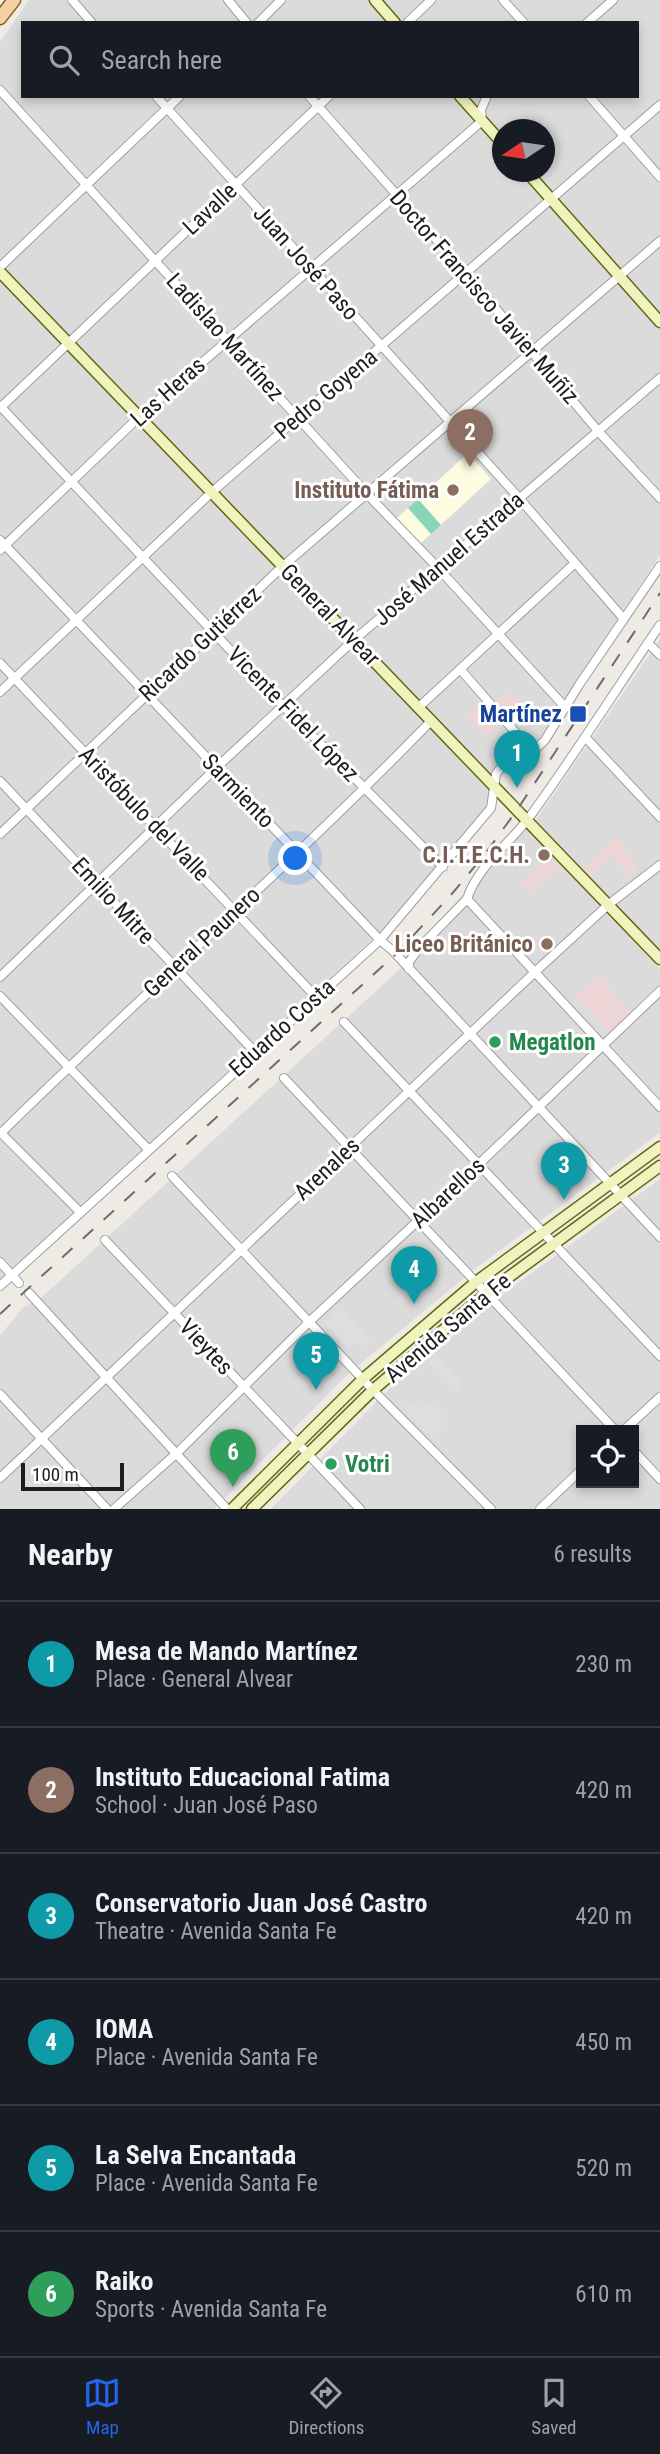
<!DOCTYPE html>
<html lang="en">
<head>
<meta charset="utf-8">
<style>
	:root { --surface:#171b24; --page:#242831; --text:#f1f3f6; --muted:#9ea1a6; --line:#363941; --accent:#2563eb }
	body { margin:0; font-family:"Roboto Condensed",sans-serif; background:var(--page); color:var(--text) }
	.controls { position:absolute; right:21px; bottom:21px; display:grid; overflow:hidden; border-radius:0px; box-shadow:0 4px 10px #0003 }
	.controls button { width:63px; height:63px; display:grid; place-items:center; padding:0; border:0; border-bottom:2px solid var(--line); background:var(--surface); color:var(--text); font:35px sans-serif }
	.compass { position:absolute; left:492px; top:119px; width:63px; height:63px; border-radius:50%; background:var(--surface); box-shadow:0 4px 10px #0003; rotate:257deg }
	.scale { position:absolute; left:21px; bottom:18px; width:103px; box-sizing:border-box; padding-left:7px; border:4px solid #1e1e1e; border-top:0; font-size:19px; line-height:24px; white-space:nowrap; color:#1e1e1e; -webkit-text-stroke:5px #fff; paint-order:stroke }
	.you { position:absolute; left:296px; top:859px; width:24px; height:24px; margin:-18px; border:5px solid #fff; border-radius:50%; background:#1a73e8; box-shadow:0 0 0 10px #1a73e833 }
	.badge { display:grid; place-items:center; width:46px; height:46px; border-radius:50%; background:var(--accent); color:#fff; font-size:23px; font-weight:700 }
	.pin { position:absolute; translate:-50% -58px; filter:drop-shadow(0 2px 4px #0008) }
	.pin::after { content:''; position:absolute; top:37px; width:24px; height:21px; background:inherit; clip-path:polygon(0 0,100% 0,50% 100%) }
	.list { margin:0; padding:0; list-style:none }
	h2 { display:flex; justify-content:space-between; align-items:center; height:91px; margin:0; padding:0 28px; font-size:30px }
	h2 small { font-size:23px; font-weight:400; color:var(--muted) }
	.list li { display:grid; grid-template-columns:46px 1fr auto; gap:21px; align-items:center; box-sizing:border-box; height:126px; padding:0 28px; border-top:2px solid var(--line) }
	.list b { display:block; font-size:26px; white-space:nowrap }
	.list p { margin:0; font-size:23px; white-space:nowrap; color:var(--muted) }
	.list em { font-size:23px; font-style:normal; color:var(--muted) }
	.icon { flex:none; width:38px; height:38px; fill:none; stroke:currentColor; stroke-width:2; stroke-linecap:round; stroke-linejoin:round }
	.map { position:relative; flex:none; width:660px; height:1509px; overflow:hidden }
	.search { position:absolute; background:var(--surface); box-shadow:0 4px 10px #0003; left:21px; right:21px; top:21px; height:77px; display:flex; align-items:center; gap:18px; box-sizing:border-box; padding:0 24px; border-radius:0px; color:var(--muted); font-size:26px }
	.sheet { height:847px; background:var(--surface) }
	nav { display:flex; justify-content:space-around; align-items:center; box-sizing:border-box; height:98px; border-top:2px solid var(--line); background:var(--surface); font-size:19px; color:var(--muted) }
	nav a { display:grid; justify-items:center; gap:4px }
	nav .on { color:var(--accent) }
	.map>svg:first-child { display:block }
	.residential { fill:#dcdbdb; fill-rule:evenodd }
	.commercial { fill:#edd6d5 }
	.education { fill:#fcfce0 }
	.pitch { fill:#8ad5b8 }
	.parking { fill:#dedede }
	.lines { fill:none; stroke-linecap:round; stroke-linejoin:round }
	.street-casing { stroke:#9f9f9f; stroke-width:10 }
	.secondary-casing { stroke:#606a0f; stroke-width:13 }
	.primary-casing { stroke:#89600e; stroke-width:15 }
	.street { stroke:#fff; stroke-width:8 }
	.secondary { stroke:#f0f3bd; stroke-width:10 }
	.primary { stroke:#f3d1a5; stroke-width:12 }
	.rail { stroke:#6c6c6c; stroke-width:2; stroke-dasharray:14 14; stroke-linecap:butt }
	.education-dot { fill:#8d6e63; stroke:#fff; stroke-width:2.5 }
	.transit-dot { fill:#1a4fb4; stroke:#fff; stroke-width:2.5 }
	.leisure-dot { fill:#2e9e5b; stroke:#fff; stroke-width:2.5 }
	.labels { text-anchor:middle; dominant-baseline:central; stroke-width:6; stroke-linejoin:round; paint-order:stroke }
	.street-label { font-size:23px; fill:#1e1e1e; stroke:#fff }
	.education-label { font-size:23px; font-weight:bold; fill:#785e54; stroke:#fff; text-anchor:end }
	.transit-label { font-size:23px; font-weight:bold; fill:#164399; stroke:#fff; text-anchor:end }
	.leisure-label { font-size:23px; font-weight:bold; fill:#27864d; stroke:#fff; text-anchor:start }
</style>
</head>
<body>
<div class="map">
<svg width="660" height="1509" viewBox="0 0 660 1509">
	<rect width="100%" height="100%" fill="#eeebe5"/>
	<g class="residential">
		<path d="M29 0H660V555L539 739 532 743 521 736 491 776 0 265V42ZM23 23H637V96H23ZM503 130H544V172H503Z"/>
		<polygon points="0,282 346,638 490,792 489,805 381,931 0,1282"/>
		<polygon points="660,639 660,955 537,826 536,820"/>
		<polygon points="528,829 660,969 660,1133 472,1271 347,1375 214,1509 0,1509 0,1335 24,1307 41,1298 399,970 405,957 523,830"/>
		<path d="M660 1179V1509H271L388 1390 499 1297ZM581 1430H634V1483H581Z"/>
	</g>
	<g class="commercial">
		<polygon points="508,691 519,704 506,715 495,702"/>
		<polygon points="482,700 501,722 486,736 466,714"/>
		<polygon points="616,837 638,869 628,876 613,855 589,878 582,870"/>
		<polygon points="549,856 559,866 530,894 521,884"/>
		<polygon points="599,976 630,1013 608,1032 575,996"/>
	</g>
	<polygon class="education" points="468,453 491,479 420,544 397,518"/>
	<polygon class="pitch" points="418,499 441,525 431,534 408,508"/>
	<g class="parking">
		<polygon points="341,1308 371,1339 363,1347 358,1342 350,1349 325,1323"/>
		<polygon points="435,1354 464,1385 457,1392 428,1360"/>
		<polygon points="412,1400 420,1409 429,1400 449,1421 432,1437 404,1408"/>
	</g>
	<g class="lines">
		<g class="street-casing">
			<g id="street">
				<polyline points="72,0 92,23"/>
				<polyline points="228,0 247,23"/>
				<polyline points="503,0 524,23"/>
				<polyline points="258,23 281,0"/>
				<polyline points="407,23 431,0"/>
				<polyline points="587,23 613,0"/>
				<polyline points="0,90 367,494 439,569 565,707"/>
				<polyline points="156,96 519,498 623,618"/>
				<polyline points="309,96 466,273 598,431 660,498"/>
				<polyline points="589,96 660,177"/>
				<polyline points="0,267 180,96"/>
				<polyline points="0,406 283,706 443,867"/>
				<polyline points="0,408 329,96"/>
				<polyline points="0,540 380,940 393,951 660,1237"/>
				<polyline points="0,550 139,417 482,121 481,110 487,96"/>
				<polyline points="648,643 660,655"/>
				<polyline points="0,663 316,997"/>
				<polyline points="460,669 522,740 527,744 537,748 545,740 579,685 660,566"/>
				<polyline points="0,692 212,492 660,105"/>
				<polyline points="419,707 574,564"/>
				<polyline points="586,738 660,817"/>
				<polyline points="0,781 255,1052"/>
				<polyline points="0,834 283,566 660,241"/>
				<polyline points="467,899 660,1107"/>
				<path d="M409 969V962L419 948 467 899C478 865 511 843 531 815 576 753 617 688 660 625"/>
				<polyline points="0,977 216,768 354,640 660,378"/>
				<polyline points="0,996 148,1149"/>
				<polyline points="344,1022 660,1356"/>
				<polyline points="284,1078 615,1430"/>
				<polyline points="0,1132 80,1212"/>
				<path d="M0 1134C142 994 293 863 432 720"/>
				<polyline points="172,1176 373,1390 491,1509"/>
				<polyline points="105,1240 360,1509"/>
				<polyline points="0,1262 19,1283"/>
				<polyline points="0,1286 380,940 491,808 496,774 522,740"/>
				<polyline points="29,1293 227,1509"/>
				<polyline points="0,1394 107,1509"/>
				<polyline points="624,1430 660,1397"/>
				<polyline points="634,1451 660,1479"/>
				<polyline points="0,1478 535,972 608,905 660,865"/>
				<polyline points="114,1509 177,1453 309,1322 479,1164 660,991"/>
				<polyline points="540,1509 581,1470"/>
			</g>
		</g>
		<g class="secondary-casing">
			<g id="secondary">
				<polyline points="375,0 395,23"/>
				<polyline points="460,96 503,144"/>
				<polyline points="527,172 660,322"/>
				<polyline points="0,272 660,959"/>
				<polyline points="232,1509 363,1379 476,1282 660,1147"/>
				<polyline points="252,1509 373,1390 487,1293 660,1166"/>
			</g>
		</g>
		<g class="primary-casing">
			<polyline id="primary" points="0,18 14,0"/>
		</g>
		<use href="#street" class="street"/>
		<use href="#secondary" class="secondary"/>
		<use href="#primary" class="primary"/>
		<polyline class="rail" points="0,1314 396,954 451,895 485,854 517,810 660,593"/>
	</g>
	<g class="education-dot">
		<circle cx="453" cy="490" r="7"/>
		<circle cx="544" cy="855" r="7"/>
		<circle cx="547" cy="944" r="7"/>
	</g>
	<rect class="transit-dot" x="569" y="705" width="18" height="18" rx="3.5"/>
	<g class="leisure-dot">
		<circle cx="495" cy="1042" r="7"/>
		<circle cx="331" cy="1464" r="7"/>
	</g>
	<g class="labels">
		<g class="street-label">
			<text transform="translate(210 209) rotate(-43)">Lavalle</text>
			<text transform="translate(306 263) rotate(48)">Juan José Paso</text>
			<text transform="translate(484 297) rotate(49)">Doctor Francisco Javier Muñiz</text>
			<text transform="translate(225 337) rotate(48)">Ladislao Martínez</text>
			<text transform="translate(168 392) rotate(-42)">Las Heras</text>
			<text transform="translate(326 394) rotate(-40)">Pedro Goyena</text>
			<text transform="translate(449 559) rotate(-41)">José Manuel Estrada</text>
			<text transform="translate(330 615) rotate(46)">General Alvear</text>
			<text transform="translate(200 644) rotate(-43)">Ricardo Gutiérrez</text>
			<text transform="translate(293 714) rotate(46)">Vicente Fidel López</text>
			<text transform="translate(238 791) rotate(46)">Sarmiento</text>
			<text transform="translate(144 814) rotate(46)">Aristóbulo del Valle</text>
			<text transform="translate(113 901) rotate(47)">Emilio Mitre</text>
			<text transform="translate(202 942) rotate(-43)">General Paunero</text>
			<text transform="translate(282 1028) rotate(-42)">Eduardo Costa</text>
			<text transform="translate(327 1169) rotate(-43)">Arenales</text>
			<text transform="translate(448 1193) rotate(-43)">Albarellos</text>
			<text transform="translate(448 1328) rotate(-40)">Avenida Santa Fe</text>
			<text transform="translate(206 1347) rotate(47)">Vieytes</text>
		</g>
		<g class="education-label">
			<text x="439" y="490">Instituto Fátima</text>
			<text x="530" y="855">C.I.T.E.C.H.</text>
			<text x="533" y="944">Liceo Británico</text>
		</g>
		<g class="transit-label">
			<text x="562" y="714">Martínez</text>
		</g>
		<g class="leisure-label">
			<text x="509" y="1042">Megatlon</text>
			<text x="345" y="1464">Votri</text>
		</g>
	</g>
</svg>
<div class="controls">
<button><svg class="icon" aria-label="locate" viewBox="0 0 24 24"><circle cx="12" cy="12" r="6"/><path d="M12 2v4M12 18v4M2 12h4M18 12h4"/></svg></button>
</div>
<svg class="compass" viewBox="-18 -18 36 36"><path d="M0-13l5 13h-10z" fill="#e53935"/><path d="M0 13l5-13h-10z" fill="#9ea1a6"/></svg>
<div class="scale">100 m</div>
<div class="you"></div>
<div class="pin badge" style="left:517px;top:788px;background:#0f9aa8">1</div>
<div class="pin badge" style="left:470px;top:467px;background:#8d6e63">2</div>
<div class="pin badge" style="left:564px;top:1200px;background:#0f9aa8">3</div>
<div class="pin badge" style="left:414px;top:1304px;background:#0f9aa8">4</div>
<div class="pin badge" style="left:316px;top:1390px;background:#0f9aa8">5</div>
<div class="pin badge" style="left:233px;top:1487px;background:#2e9e5b">6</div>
<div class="search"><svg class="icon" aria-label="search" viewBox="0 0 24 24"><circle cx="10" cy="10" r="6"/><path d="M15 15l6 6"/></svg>Search here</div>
</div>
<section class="sheet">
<h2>Nearby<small>6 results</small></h2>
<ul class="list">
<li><span class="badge" style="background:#0f9aa8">1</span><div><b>Mesa de Mando Martínez</b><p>Place · General Alvear</p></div><em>230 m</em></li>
<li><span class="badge" style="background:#8d6e63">2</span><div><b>Instituto Educacional Fatima</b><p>School · Juan José Paso</p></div><em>420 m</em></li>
<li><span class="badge" style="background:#0f9aa8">3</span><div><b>Conservatorio Juan José Castro</b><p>Theatre · Avenida Santa Fe</p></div><em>420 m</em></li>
<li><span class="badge" style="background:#0f9aa8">4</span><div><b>IOMA</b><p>Place · Avenida Santa Fe</p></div><em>450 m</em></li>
<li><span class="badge" style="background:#0f9aa8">5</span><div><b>La Selva Encantada</b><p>Place · Avenida Santa Fe</p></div><em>520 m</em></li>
<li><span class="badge" style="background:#2e9e5b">6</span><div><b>Raiko</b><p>Sports · Avenida Santa Fe</p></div><em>610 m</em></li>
</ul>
</section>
<nav>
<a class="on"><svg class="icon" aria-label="map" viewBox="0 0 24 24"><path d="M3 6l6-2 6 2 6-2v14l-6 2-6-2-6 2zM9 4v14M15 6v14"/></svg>Map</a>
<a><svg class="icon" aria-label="directions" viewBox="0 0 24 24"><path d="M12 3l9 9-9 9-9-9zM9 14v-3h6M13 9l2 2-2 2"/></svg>Directions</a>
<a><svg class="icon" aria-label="saved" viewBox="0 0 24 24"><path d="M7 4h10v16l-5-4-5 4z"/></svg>Saved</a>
</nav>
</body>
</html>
